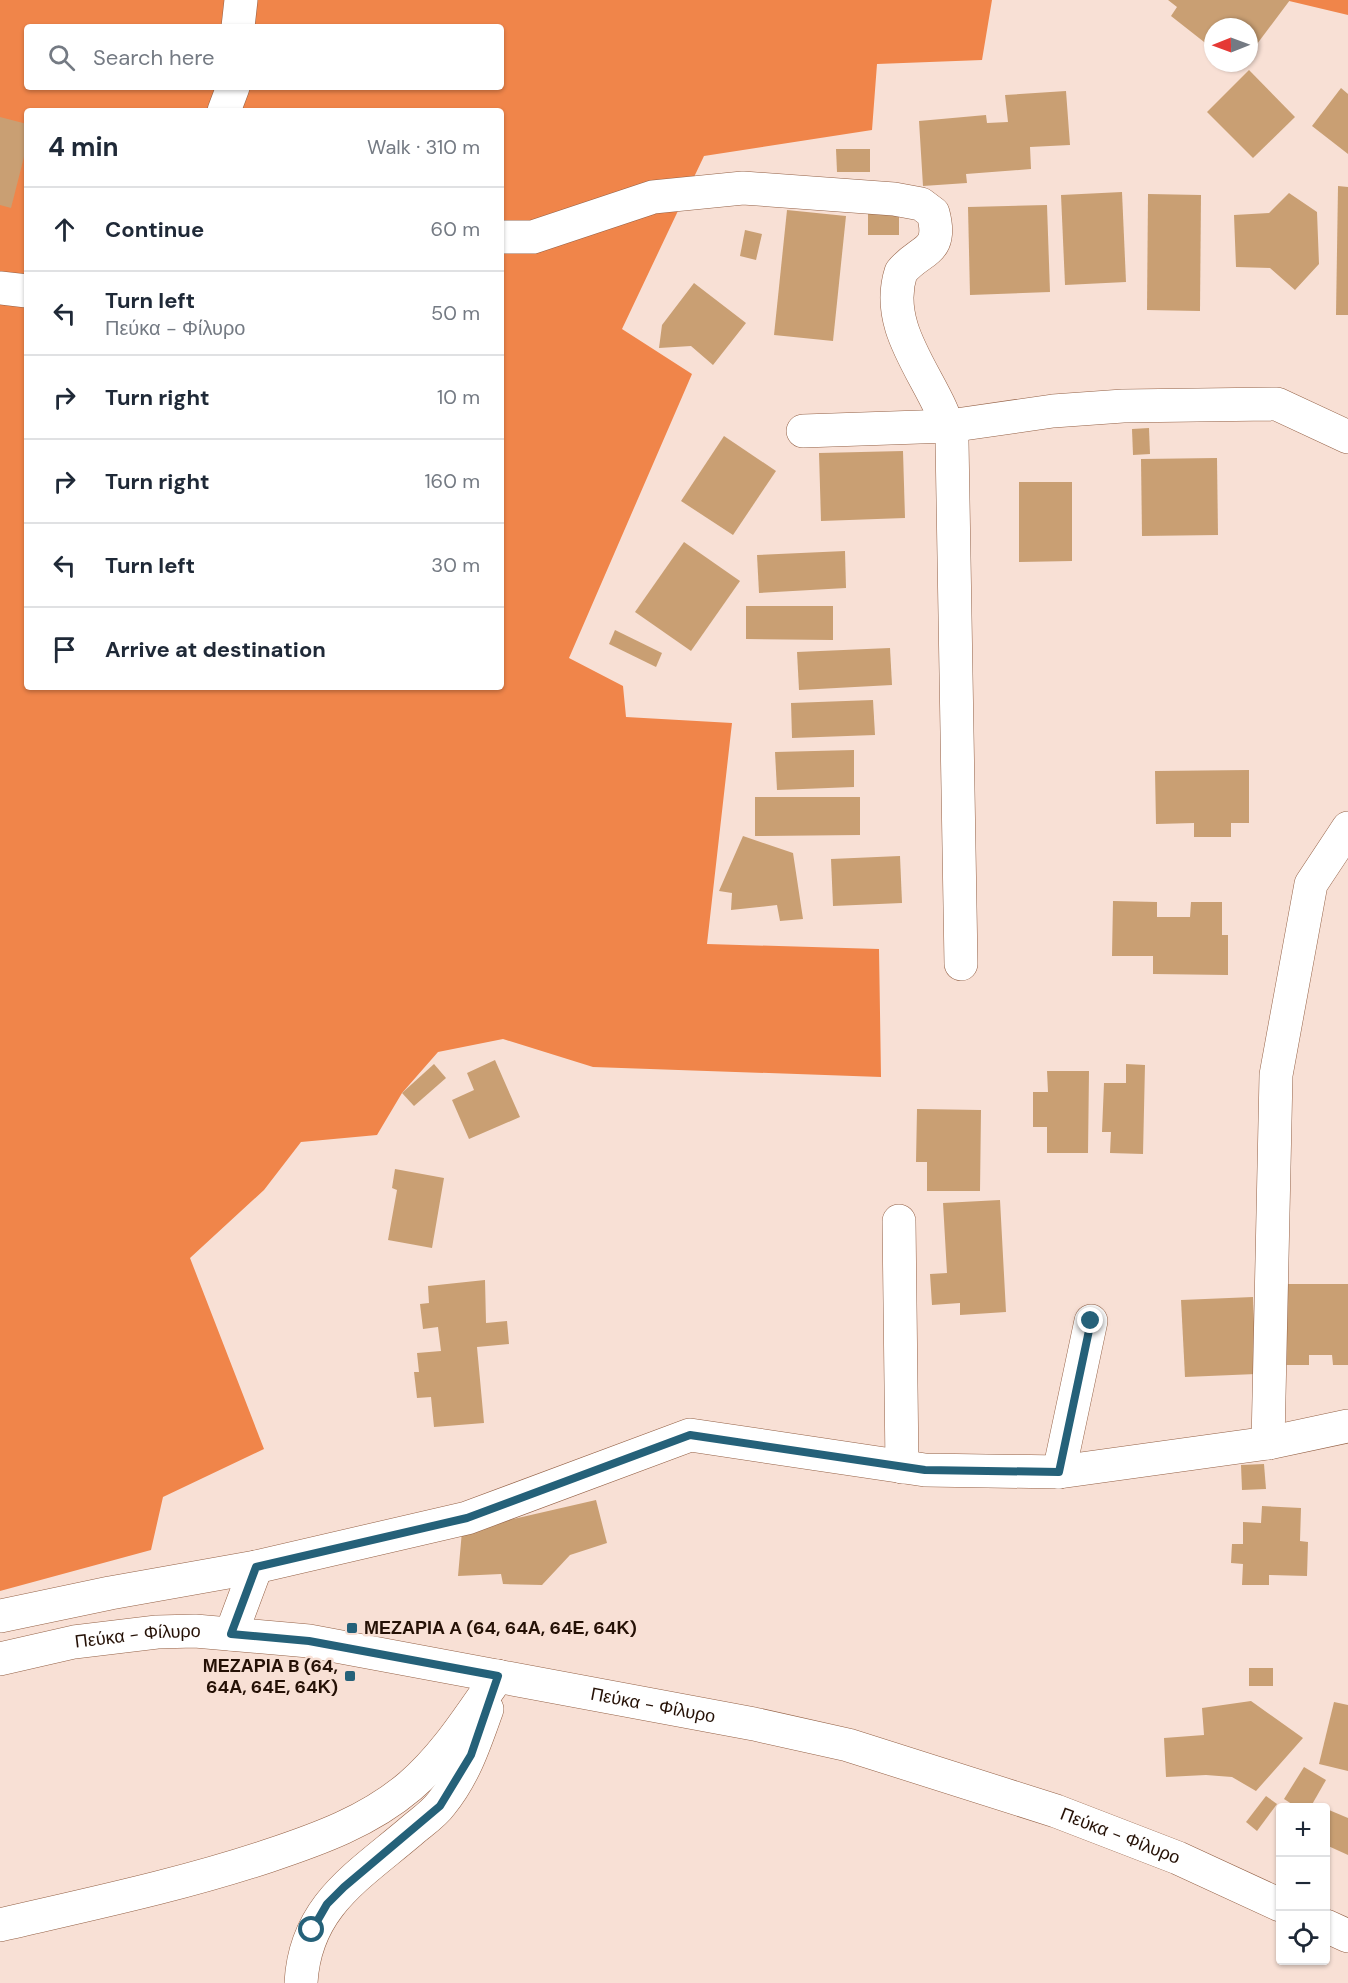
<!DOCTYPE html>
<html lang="en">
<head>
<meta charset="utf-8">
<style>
	:root { --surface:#fff; --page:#f6f6f7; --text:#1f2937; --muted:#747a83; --line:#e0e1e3 }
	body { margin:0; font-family:"DM Sans",sans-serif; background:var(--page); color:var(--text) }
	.controls { position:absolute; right:18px; bottom:18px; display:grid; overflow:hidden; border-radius:6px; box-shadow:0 2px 4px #0004 }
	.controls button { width:54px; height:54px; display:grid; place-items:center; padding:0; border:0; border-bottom:2px solid var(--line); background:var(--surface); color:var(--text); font:30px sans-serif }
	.compass { position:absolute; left:1204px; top:18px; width:54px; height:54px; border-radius:50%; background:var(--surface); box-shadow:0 2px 4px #0004; rotate:269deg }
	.stop { position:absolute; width:18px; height:18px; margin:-14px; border:4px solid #256179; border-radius:50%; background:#fff }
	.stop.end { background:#256179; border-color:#fff; box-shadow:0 2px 6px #0008 }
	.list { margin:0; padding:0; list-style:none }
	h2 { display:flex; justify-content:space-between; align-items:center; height:78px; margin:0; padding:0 24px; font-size:26px }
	h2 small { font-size:20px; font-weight:400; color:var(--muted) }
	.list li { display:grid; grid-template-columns:39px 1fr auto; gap:18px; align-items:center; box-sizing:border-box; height:84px; padding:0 24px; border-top:2px solid var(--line) }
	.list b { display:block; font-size:22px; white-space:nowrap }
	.list p { margin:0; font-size:20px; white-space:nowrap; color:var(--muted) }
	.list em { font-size:20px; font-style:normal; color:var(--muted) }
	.icon { flex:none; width:33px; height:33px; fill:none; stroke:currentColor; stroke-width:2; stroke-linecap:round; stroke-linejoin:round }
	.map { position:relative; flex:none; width:1348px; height:1983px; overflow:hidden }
	.search { position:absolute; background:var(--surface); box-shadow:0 2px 4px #0004; left:24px; top:24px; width:480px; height:66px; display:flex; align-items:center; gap:15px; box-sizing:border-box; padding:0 21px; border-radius:6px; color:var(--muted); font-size:22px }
	.panel { position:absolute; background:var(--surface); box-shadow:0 2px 4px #0004; left:24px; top:108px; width:480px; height:582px; border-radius:6px }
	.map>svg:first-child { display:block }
	.forest { fill:#f0854a; fill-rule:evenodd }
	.building { fill:#c99f73 }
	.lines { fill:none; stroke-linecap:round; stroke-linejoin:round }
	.minor-casing { stroke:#946146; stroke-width:34 }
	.major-casing { stroke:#946146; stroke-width:34 }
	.minor { stroke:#fff; stroke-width:33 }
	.major { stroke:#fff; stroke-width:33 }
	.route { stroke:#256179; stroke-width:8 }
	.poi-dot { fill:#256179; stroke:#f8e0d5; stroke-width:2 }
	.labels { text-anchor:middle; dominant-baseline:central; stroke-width:5; stroke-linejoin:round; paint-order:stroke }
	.poi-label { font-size:18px; font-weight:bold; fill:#251106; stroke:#f8e0d5; text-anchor:start }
	.street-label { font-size:18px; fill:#251106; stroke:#f8e0d5 }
</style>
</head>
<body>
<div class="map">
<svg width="1348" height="1983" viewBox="0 0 1348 1983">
	<rect width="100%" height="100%" fill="#f8e0d5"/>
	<g class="forest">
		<path d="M0 0H992L982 60 877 64 872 130 704 156 622 329 692 374 569 658 623 686 626 717 732 723 707 944 879 949 881 1077 593 1067 503 1039 438 1052 402 1093 377 1135 301 1142 264 1190 190 1258 264 1449 163 1497 151 1550 0 1591ZM27 27H501V87H27ZM27 111H501V687H27Z"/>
		<polygon points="1285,0 1348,0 1348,15"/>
	</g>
	<g class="building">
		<polygon points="1168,0 1290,0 1257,44 1249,38 1249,27 1213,27 1213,49 1171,16 1177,7"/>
		<polygon points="1249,70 1295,117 1253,158 1207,112"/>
		<polygon points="1341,88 1348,94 1348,154 1312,126"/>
		<polygon points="1066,91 1070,145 1030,147 1031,169 966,174 967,183 923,186 919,121 986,115 987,123 1008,122 1005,95"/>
		<polygon points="0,117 27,124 27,145 11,208 0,205"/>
		<polygon points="836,149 870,149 870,172 837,172"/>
		<polygon points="1338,186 1348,187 1348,315 1336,315"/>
		<polygon points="1122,192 1126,282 1065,285 1061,195"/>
		<polygon points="1289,193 1317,212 1319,264 1295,290 1270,268 1236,267 1234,215 1269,213"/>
		<polygon points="1148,194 1201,195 1200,311 1147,310"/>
		<polygon points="1047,205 1050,292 970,295 968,207"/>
		<rect x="868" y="206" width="31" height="29"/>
		<polygon points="787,210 846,216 833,341 774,335"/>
		<polygon points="745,230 762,234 756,260 740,256"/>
		<polygon points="694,283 746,323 713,365 691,346 659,348 662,325"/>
		<polygon points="1149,428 1150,454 1133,455 1132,429"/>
		<polygon points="724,436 776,471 733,535 681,501"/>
		<polygon points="903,451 905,518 821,521 819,453"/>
		<polygon points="1217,458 1218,535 1142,536 1141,459"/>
		<polygon points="1019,482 1072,482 1072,561 1019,562"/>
		<polygon points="684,542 740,581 691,651 635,612"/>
		<polygon points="845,551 846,588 759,593 757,555"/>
		<polygon points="746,606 833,606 833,640 746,639"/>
		<polygon points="615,630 662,653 656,667 609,644"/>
		<polygon points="890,648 892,685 799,690 797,652"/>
		<polygon points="873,700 875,735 792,738 791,703"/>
		<polygon points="854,750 854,787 777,790 775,752"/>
		<polygon points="1249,770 1249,823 1231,823 1231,837 1194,837 1194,823 1156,824 1155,771"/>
		<polygon points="755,797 860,797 860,835 755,836"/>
		<polygon points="743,836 793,853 803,919 780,921 777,905 731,910 732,893 719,891"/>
		<polygon points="900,856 902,903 833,906 831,859"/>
		<polygon points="1113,901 1157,902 1157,917 1190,917 1191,902 1222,902 1222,935 1228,935 1228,975 1153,974 1153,956 1112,956"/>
		<polygon points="495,1060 520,1117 469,1139 452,1100 474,1090 467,1073"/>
		<polygon points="434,1064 446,1078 414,1106 402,1093"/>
		<polygon points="1126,1064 1145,1065 1143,1154 1110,1153 1111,1132 1102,1132 1104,1083 1126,1083"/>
		<polygon points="1047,1071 1089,1071 1088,1153 1047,1153 1047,1127 1033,1127 1033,1092 1048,1092"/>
		<polygon points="917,1109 981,1110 980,1191 927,1191 927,1162 916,1162"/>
		<polygon points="395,1169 444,1178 432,1248 388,1240 397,1190 392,1188"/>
		<polygon points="1000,1200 1006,1312 960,1315 960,1303 932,1305 930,1274 947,1273 943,1203"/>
		<polygon points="485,1280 486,1323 507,1321 509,1344 477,1347 484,1423 434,1427 431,1397 417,1398 414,1372 419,1372 417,1353 441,1351 438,1327 423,1329 420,1304 429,1303 428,1286"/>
		<polygon points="1285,1284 1348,1284 1348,1365 1333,1365 1332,1355 1309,1355 1309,1365 1284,1365"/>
		<polygon points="1253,1297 1256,1374 1185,1377 1181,1300"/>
		<polygon points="1264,1464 1266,1489 1242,1490 1241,1465"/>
		<polygon points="596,1500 607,1543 570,1555 542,1585 503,1584 501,1574 458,1576 462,1531"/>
		<polygon points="1262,1506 1301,1508 1300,1541 1308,1542 1307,1576 1269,1575 1269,1585 1242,1585 1243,1564 1231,1563 1232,1544 1243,1544 1243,1522 1261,1523"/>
		<rect x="1249" y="1668" width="24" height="18"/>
		<polygon points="1251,1701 1303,1738 1256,1791 1232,1777 1206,1775 1166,1777 1164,1738 1204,1735 1202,1708"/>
		<polygon points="1334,1702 1348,1705 1348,1771 1319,1764"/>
		<polygon points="1304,1767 1326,1780 1310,1808 1298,1808 1284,1799"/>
		<polygon points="1266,1796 1277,1804 1257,1831 1246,1822"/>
		<polygon points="1329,1810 1348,1818 1348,1855 1326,1845 1326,1818"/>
	</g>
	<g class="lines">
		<g class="minor-casing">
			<g id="minor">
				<polyline points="238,27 241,0"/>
				<polyline points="224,111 233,87"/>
				<path d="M501 237H533L653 197 743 188 894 199 921 204 933 213C944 254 920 248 901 272 881 334 940 384 952 441L961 964"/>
				<polyline points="0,288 27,291"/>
				<polyline points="803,431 949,426 1053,411 1123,406 1277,404 1348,437"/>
				<polyline points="899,1221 902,1467"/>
				<polyline points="1268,1443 1276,1075 1311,884 1348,828"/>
				<polyline points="1059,1472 1091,1321"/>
				<polyline points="0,1616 110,1593 256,1567"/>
				<polyline points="231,1634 256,1567 467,1518 690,1435 925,1470 1059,1472 1268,1443 1348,1426"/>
				<path d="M0 1925C90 1904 181 1885 268 1856 319 1839 369 1821 410 1786 446 1755 471 1714 498 1676"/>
				<path d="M301 1983C305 1907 357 1877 410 1832 420 1823 433 1815 441 1804 464 1776 475 1743 487 1709"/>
			</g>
		</g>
		<g class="major-casing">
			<g id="major">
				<path id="s1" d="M0 1659 74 1642 157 1632 195 1631 309 1641 754 1724 848 1745 1056 1811 1178 1858 1280 1905"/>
				<polyline points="1326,1926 1348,1936"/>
			</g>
		</g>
		<use href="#minor" class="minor"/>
		<use href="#major" class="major"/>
	</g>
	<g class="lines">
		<polyline class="route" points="312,1930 327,1904 344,1887 440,1806 471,1755 498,1676 309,1641 231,1634 256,1567 467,1518 690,1435 925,1470 1059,1472 1091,1321"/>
	</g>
	<g class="poi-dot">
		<rect x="346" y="1622" width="12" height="12" rx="3"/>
		<rect x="344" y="1670" width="12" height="12" rx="3"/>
	</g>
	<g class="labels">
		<g class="poi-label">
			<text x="364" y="1628">ΜΕΖΑΡΙΑ A (64, 64Α, 64Ε, 64Κ)</text>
			<text x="338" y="1666" text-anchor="end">ΜΕΖΑΡΙΑ B (64,<tspan x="338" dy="21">64Α, 64Ε, 64Κ)</tspan></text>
		</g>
		<g class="street-label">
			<text stroke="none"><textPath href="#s1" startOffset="140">Πεύκα - Φίλυρο</textPath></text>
			<text stroke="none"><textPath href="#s1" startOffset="662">Πεύκα - Φίλυρο</textPath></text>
			<text stroke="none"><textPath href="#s1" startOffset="1148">Πεύκα - Φίλυρο</textPath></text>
		</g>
	</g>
</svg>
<div class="controls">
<button>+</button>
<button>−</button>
<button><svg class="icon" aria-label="locate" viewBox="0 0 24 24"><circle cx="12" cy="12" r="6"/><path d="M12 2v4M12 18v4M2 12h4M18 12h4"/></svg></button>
</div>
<svg class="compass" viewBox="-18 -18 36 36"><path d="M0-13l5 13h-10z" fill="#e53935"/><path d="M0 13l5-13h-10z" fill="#747a83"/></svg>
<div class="stop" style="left:312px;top:1930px"></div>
<div class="stop end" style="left:1091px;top:1321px"></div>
<div class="search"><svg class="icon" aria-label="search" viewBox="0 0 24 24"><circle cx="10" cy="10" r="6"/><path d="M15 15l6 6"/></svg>Search here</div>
<section class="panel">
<h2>4 min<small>Walk · 310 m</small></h2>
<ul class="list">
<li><svg class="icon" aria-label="ahead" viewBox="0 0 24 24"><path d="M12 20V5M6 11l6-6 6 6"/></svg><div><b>Continue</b></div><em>60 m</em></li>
<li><svg class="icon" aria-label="left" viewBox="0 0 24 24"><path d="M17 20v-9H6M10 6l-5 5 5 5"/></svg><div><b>Turn left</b><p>Πεύκα - Φίλυρο</p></div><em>50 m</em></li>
<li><svg class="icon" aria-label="right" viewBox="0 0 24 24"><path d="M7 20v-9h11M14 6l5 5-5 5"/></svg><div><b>Turn right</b></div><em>10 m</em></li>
<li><svg class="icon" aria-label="right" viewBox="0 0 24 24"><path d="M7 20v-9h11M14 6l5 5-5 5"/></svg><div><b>Turn right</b></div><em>160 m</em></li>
<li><svg class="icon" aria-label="left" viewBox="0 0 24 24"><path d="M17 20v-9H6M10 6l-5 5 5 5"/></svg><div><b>Turn left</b></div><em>30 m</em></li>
<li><svg class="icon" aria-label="arrive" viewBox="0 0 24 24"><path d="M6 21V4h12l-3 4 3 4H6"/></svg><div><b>Arrive at destination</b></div></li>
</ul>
</section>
</div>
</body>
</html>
